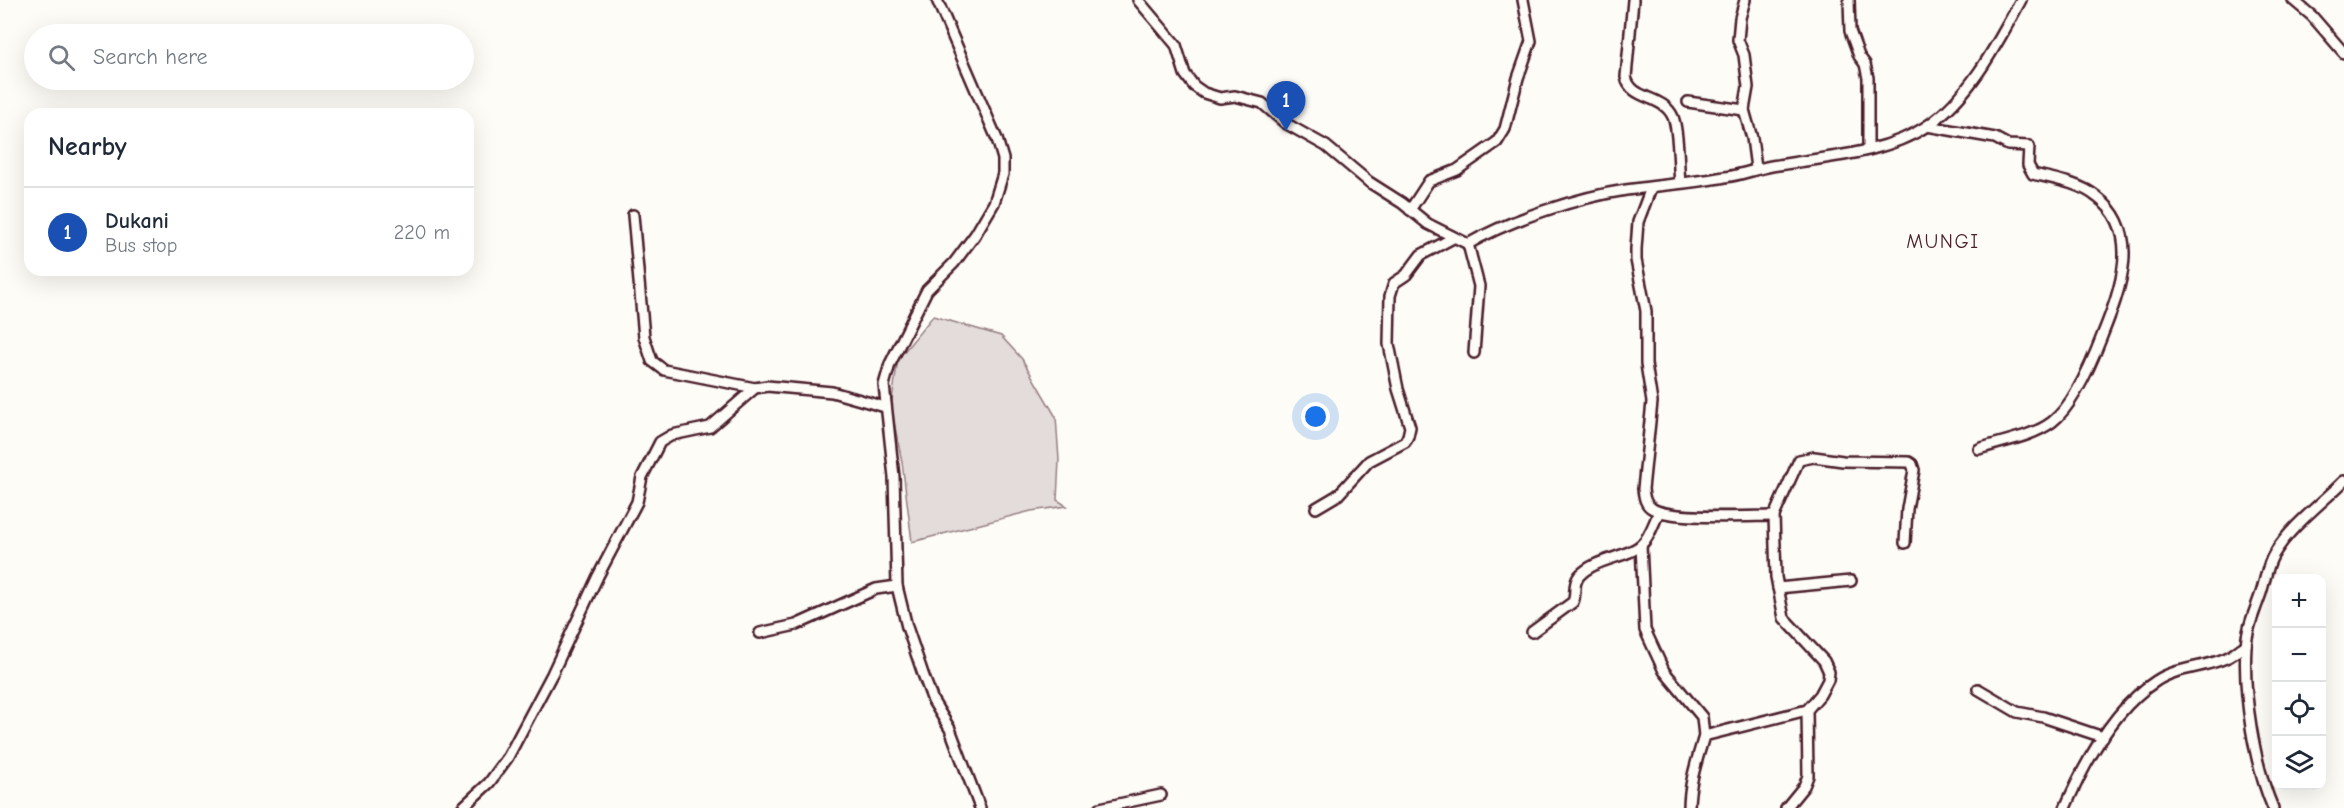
<!DOCTYPE html>
<html lang="en">
<head>
<meta charset="utf-8">
<style>
	:root { --surface:#fff; --page:#f2f2f3; --text:#1f2937; --muted:#747a83; --line:#e0e1e3; --accent:#111827 }
	body { margin:0; font-family:"Comic Neue",sans-serif; background:var(--page); color:var(--text) }
	.controls { position:absolute; right:18px; bottom:18px; display:grid; overflow:hidden; border-radius:12px; box-shadow:0 6px 24px #0002 }
	.controls button { width:54px; height:54px; display:grid; place-items:center; padding:0; border:0; border-bottom:2px solid var(--line); background:var(--surface); color:var(--text); font:30px sans-serif }
	.you { position:absolute; left:1316px; top:417px; width:21px; height:21px; margin:-15px; border:4px solid #fff; border-radius:50%; background:#1a73e8; box-shadow:0 0 0 9px #1a73e833 }
	.badge { display:grid; place-items:center; width:39px; height:39px; border-radius:50%; background:var(--accent); color:#fff; font-size:20px; font-weight:700 }
	.pin { position:absolute; translate:-50% -50px; filter:drop-shadow(0 2px 3px #0008) }
	.pin::after { content:''; position:absolute; top:32px; width:21px; height:18px; background:inherit; clip-path:polygon(0 0,100% 0,50% 100%) }
	.list { margin:0; padding:0; list-style:none }
	h2 { display:flex; justify-content:space-between; align-items:center; height:78px; margin:0; padding:0 24px; font-size:26px }
	h2 small { font-size:20px; font-weight:400; color:var(--muted) }
	.list li { display:grid; grid-template-columns:39px 1fr auto; gap:18px; align-items:center; box-sizing:border-box; height:90px; padding:0 24px; border-top:2px solid var(--line) }
	.list b { display:block; font-size:22px; white-space:nowrap }
	.list p { margin:0; font-size:20px; white-space:nowrap; color:var(--muted) }
	.list em { font-size:20px; font-style:normal; color:var(--muted) }
	.icon { flex:none; width:33px; height:33px; fill:none; stroke:currentColor; stroke-width:2; stroke-linecap:round; stroke-linejoin:round }
	.map { position:relative; flex:none; width:2344px; height:808px; overflow:hidden }
	.search { position:absolute; background:var(--surface); box-shadow:0 6px 24px #0002; left:24px; top:24px; width:450px; height:66px; display:flex; align-items:center; gap:15px; box-sizing:border-box; padding:0 21px; border-radius:33px; color:var(--muted); font-size:22px }
	.panel { position:absolute; background:var(--surface); box-shadow:0 6px 24px #0002; left:24px; top:108px; width:450px; height:168px; border-radius:18px }
	.map>svg:first-child { display:block }
	.green { fill:#e3dcda; stroke:#967e82; stroke-width:1.5 }
	.lines { fill:none; stroke-linecap:round; stroke-linejoin:round }
	.minor-casing { stroke:#4a1f2b; stroke-width:14 }
	.minor { stroke:#fdfcf7; stroke-width:9 }
	.labels { text-anchor:middle; dominant-baseline:central; stroke-width:5; stroke-linejoin:round; paint-order:stroke }
	.quarter-label { font-size:20px; letter-spacing:1.5px; fill:#4a1f2b; stroke:#fdfcf7 }
</style>
</head>
<body>
<div class="map">
<svg width="2344" height="808" viewBox="0 0 2344 808">
	<rect width="100%" height="100%" fill="#fdfcf7"/>
	<filter id="ink" filterUnits="userSpaceOnUse"><feTurbulence type="fractalNoise" baseFrequency=".0167" numOctaves="2"/><feDisplacementMap in="SourceGraphic" scale="12" xChannelSelector="R" yChannelSelector="G"/><feConvolveMatrix kernelMatrix="1 2 1 2 8 2 1 2 1" color-interpolation-filters="sRGB"/></filter>
	<g filter="url(#ink)">
		<polygon class="green" points="933,316 1001,336 1022,359 1056,417 1059,460 1057,500 1067,506 1031,511 912,542 902,462 891,407 898,359"/>
		<g class="lines">
			<g class="minor-casing">
				<g id="minor">
					<polyline points="937,0 997,139 1003,159 1003,174 994,203 975,235 954,263 927,290 890,364 884,385 894,477 897,586 907,627 923,674 933,701 950,729 980,808"/>
					<path d="M1138 0 1176 45 1185 74 1194 86 1204 93 1220 98 1235 96 1262 103 1285 123 1326 146 1369 182 1402 203 1428 224 1468 244C1509 220 1579 197 1626 190 1659 185 1692 183 1725 177 1743 175 1760 167 1778 165 1826 157 1885 154 1927 126 1970 97 1997 44 2021 0"/>
					<path d="M1633 0 1626 77C1631 101 1663 94 1673 117 1679 131 1678 166 1680 182"/>
					<polyline points="1745,0 1740,18 1738,40 1744,55 1748,87 1744,110 1752,138 1756,168"/>
					<polyline points="1849,0 1850,31 1859,56 1865,64 1868,78 1868,149"/>
					<polyline points="2293,0 2312,16 2344,53"/>
					<polyline points="1688,102 1744,110"/>
					<path d="M1927 126 1995 138 2008 145 2029 146 2028 165 2033 174C2054 179 2080 183 2097 197 2144 232 2119 293 2102 336 2092 362 2074 405 2052 422 2032 437 2002 441 1979 449"/>
					<path d="M1651 188 1638 222 1636 249V260L1646 311V364L1652 402 1643 489C1644 497 1645 505 1653 509 1671 520 1750 516 1774 516"/>
					<polyline points="1410,210 1429,181 1457,170 1497,142 1505,129 1518,78 1531,41 1523,0"/>
					<polyline points="633,215 644,337 652,361 664,370 755,388"/>
					<polyline points="1468,244 1479,286 1474,353"/>
					<polyline points="1316,508 1338,495 1369,461 1405,442 1408,436 1410,427 1398,389 1389,344 1390,296 1394,283 1406,275 1421,255 1453,238"/>
					<polyline points="1641,545 1645,630 1664,671 1702,717 1704,736"/>
					<polyline points="1778,588 1851,581"/>
					<path d="M1532 632 1573 602C1577 593 1572 585 1579 576 1595 558 1627 558 1641 545 1650 537 1654 522 1659 512"/>
					<polyline points="760,633 796,625 876,589 897,586"/>
					<polyline points="1978,689 2017,712 2043,717 2103,737"/>
					<polyline points="462,808 489,783 508,757 552,674 598,576 637,502 642,477 660,442 672,435 710,427 755,388 767,386 832,392 885,407"/>
					<polyline points="1100,808 1161,795"/>
					<path d="M1689 808C1689 783 1697 760 1704 736L1807 710 1820 695 1828 680 1829 672 1824 661 1784 618 1776 577 1774 516 1799 460 1814 457 1843 461 1909 462 1912 464 1914 470 1907 509 1905 543"/>
					<polyline points="1786,808 1804,786 1808,776 1807,710"/>
					<path d="M2065 808C2084 764 2114 708 2156 681 2177 667 2204 668 2226 658 2233 655 2239 649 2246 645"/>
					<path d="M2273 808C2254 764 2243 694 2246 646 2247 627 2255 611 2261 593 2265 581 2267 565 2274 554 2291 526 2321 504 2344 481"/>
				</g>
			</g>
			<use href="#minor" class="minor"/>
		</g>
	</g>
	<g class="labels">
		<g class="quarter-label">
			<text x="1943" y="241">MUNGI</text>
		</g>
	</g>
</svg>
<div class="controls">
<button>+</button>
<button>−</button>
<button><svg class="icon" aria-label="locate" viewBox="0 0 24 24"><circle cx="12" cy="12" r="6"/><path d="M12 2v4M12 18v4M2 12h4M18 12h4"/></svg></button>
<button><svg class="icon" aria-label="layers" viewBox="0 0 24 24"><path d="M12 4l9 5-9 5-9-5zM3 14l9 5 9-5"/></svg></button>
</div>
<div class="you"></div>
<div class="pin badge" style="left:1286px;top:131px;background:#1a4fb4">1</div>
<div class="search"><svg class="icon" aria-label="search" viewBox="0 0 24 24"><circle cx="10" cy="10" r="6"/><path d="M15 15l6 6"/></svg>Search here</div>
<section class="panel">
<h2>Nearby<small></small></h2>
<ul class="list">
<li><span class="badge" style="background:#1a4fb4">1</span><div><b>Dukani</b><p>Bus stop</p></div><em>220 m</em></li>
</ul>
</section>
</div>
</body>
</html>
